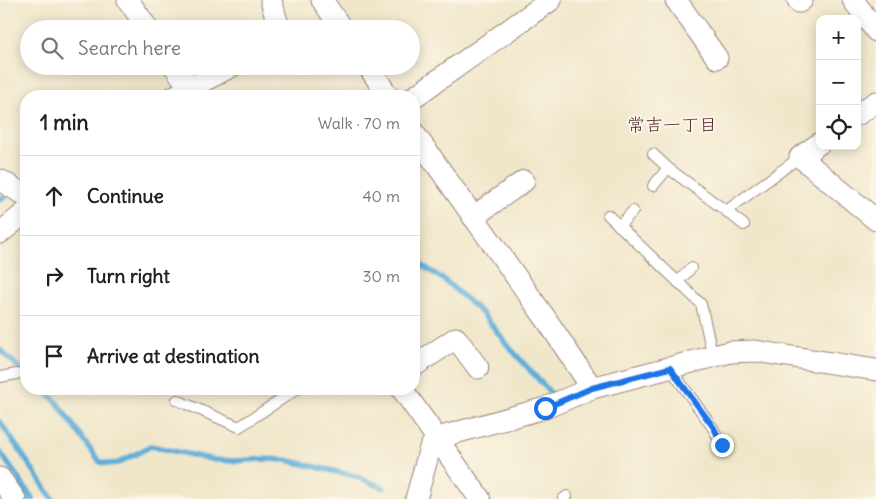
<!DOCTYPE html>
<html lang="en">
<head>
<meta charset="utf-8">
<style>
	:root { --surface:#fff; --page:#f2f2f2; --text:#222; --muted:#767676; --line:#e0e0e0 }
	body { margin:0; font-family:Delius,"Klee One",sans-serif; background:var(--page); color:var(--text) }
	.controls { position:absolute; right:15px; top:15px; display:grid; overflow:hidden; border-radius:10px; box-shadow:0 2px 12px #0003 }
	.controls button { width:45px; height:45px; display:grid; place-items:center; padding:0; border:0; border-bottom:1px solid var(--line); background:var(--surface); color:var(--text); font:25px sans-serif }
	.stop { position:absolute; width:15px; height:15px; margin:-11px; border:4px solid #1a73e8; border-radius:50%; background:#fff }
	.stop.end { background:#1a73e8; border-color:#fff; box-shadow:0 1px 5px #0008 }
	.list { margin:0; padding:0; list-style:none }
	h2 { display:flex; justify-content:space-between; align-items:center; height:65px; margin:0; padding:0 20px; font-size:21px }
	h2 small { font-size:16px; font-weight:400; color:var(--muted) }
	.list li { display:grid; grid-template-columns:32px 1fr auto; gap:15px; align-items:center; box-sizing:border-box; height:80px; padding:0 20px; border-top:1px solid var(--line) }
	.list b { display:block; font-size:19px; white-space:nowrap }
	.list em { font-size:16px; font-style:normal; color:var(--muted) }
	.icon { flex:none; width:28px; height:28px; fill:none; stroke:currentColor; stroke-width:2; stroke-linecap:round; stroke-linejoin:round }
	.map { position:relative; flex:none; width:876px; height:499px; overflow:hidden }
	.search { position:absolute; background:var(--surface); box-shadow:0 2px 12px #0003; left:20px; top:20px; width:400px; height:55px; display:flex; align-items:center; gap:12px; box-sizing:border-box; padding:0 18px; border-radius:28px; color:var(--muted); font-size:19px }
	.panel { position:absolute; background:var(--surface); box-shadow:0 2px 12px #0003; left:20px; top:90px; width:400px; height:305px; border-radius:20px }
	.map>svg:first-child { display:block }
	.lines { fill:none; stroke-linecap:round; stroke-linejoin:round }
	.stream { stroke:#60aed9; stroke-width:5.5 }
	.service-casing { stroke:#9d837b; stroke-width:12 }
	.minor-casing { stroke:#9d837b; stroke-width:23 }
	.service { stroke:#fff; stroke-width:10 }
	.minor { stroke:#fff; stroke-width:21 }
	.route { stroke:#1a73e8; stroke-width:6 }
	.labels { text-anchor:middle; dominant-baseline:central; stroke-width:4; stroke-linejoin:round; paint-order:stroke }
	.neighbourhood-label { font-size:18px; fill:#4a1f2b; stroke:#fcf5e5 }
</style>
</head>
<body>
<div class="map">
<svg width="876" height="499" viewBox="0 0 876 499">
	<rect width="100%" height="100%" fill="#fcf5e5"/>
	<filter id="ink" filterUnits="userSpaceOnUse"><feTurbulence type="fractalNoise" baseFrequency=".02" numOctaves="2"/><feDisplacementMap in="SourceGraphic" scale="10" xChannelSelector="R" yChannelSelector="G"/><feConvolveMatrix kernelMatrix="1 2 1 2 8 2 1 2 1" color-interpolation-filters="sRGB"/></filter>
	<filter id="wash" filterUnits="userSpaceOnUse"><feTurbulence type="fractalNoise" baseFrequency=".0096" numOctaves="4" result="noise"/><feDisplacementMap in="SourceGraphic" scale="20" xChannelSelector="R" yChannelSelector="G"/><feGaussianBlur stdDeviation="1.12" result="paint"/><feColorMatrix in="noise" values="0 0 0 0 0 0 0 0 0 0 0 0 0 0 0 0 0 1.4 0 .05"/><feComposite in="paint" operator="in"/></filter>
	<g filter="url(#wash)">
		<rect width="100%" height="100%" fill="#f0e7cb"/>
		<g class="lines">
			<g class="stream">
				<polyline points="0,199 11,193"/>
				<polyline points="414,260 443,279 482,313 510,348 556,399"/>
				<polyline points="0,350 26,374"/>
				<polyline points="42,389 56,401 95,456 100,462 108,464 118,463 151,446 215,460 236,461 262,459 286,460 355,476 384,488"/>
				<polyline points="0,422 53,499"/>
				<polyline points="0,452 33,499"/>
				<polyline points="20,487 28,499"/>
			</g>
		</g>
	</g>
	<g filter="url(#ink)">
		<g class="lines">
			<g class="service-casing">
				<g id="service">
					<polyline points="653,154 668,168 726,211 800,157"/>
					<polyline points="653,186 668,168"/>
					<polyline points="726,211 744,225"/>
					<polyline points="608,215 701,304 713,357"/>
					<polyline points="619,226 633,211"/>
					<polyline points="678,282 691,268"/>
					<polyline points="670,368 713,428 722,445"/>
					<polyline points="0,377 17,374"/>
					<polyline points="177,400 239,427 297,389"/>
					<polyline points="563,499 567,496"/>
				</g>
			</g>
			<g class="minor-casing">
				<g id="minor">
					<polyline points="128,0 148,29"/>
					<polyline points="271,0 279,29"/>
					<polyline points="322,0 342,29"/>
					<polyline points="676,0 717,58"/>
					<polyline points="798,0 799,2 802,0"/>
					<polyline points="853,0 876,31"/>
					<polyline points="174,66 196,96"/>
					<polyline points="368,66 388,96"/>
					<polyline points="175,96 232,66"/>
					<polyline points="414,97 551,0"/>
					<polyline points="857,115 876,102"/>
					<polyline points="414,133 546,319 592,388"/>
					<polyline points="820,143 800,157 876,220"/>
					<polyline points="0,180 26,196"/>
					<polyline points="473,217 524,181"/>
					<polyline points="0,233 26,212"/>
					<polyline points="414,366 456,338 478,368"/>
					<polyline points="402,389 480,499"/>
					<polyline points="0,478 15,499"/>
					<polyline points="416,499 430,448 437,438 545,408 592,388 730,352 755,351 876,370"/>
				</g>
			</g>
			<use href="#service" class="service"/>
			<use href="#minor" class="minor"/>
		</g>
	</g>
	<g class="lines" filter="url(#ink)">
		<polyline class="route" points="545,408 592,388 670,368 714,428 722,445"/>
	</g>
	<g class="labels">
		<g class="neighbourhood-label">
			<text x="672" y="124">常吉一丁目</text>
		</g>
	</g>
</svg>
<div class="controls">
<button>+</button>
<button>−</button>
<button><svg class="icon" aria-label="locate" viewBox="0 0 24 24"><circle cx="12" cy="12" r="6"/><path d="M12 2v4M12 18v4M2 12h4M18 12h4"/></svg></button>
</div>
<div class="stop" style="left:545px;top:408px"></div>
<div class="stop end" style="left:722px;top:445px"></div>
<div class="search"><svg class="icon" aria-label="search" viewBox="0 0 24 24"><circle cx="10" cy="10" r="6"/><path d="M15 15l6 6"/></svg>Search here</div>
<section class="panel">
<h2>1 min<small>Walk · 70 m</small></h2>
<ul class="list">
<li><svg class="icon" aria-label="ahead" viewBox="0 0 24 24"><path d="M12 20V5M6 11l6-6 6 6"/></svg><div><b>Continue</b></div><em>40 m</em></li>
<li><svg class="icon" aria-label="right" viewBox="0 0 24 24"><path d="M7 20v-9h11M14 6l5 5-5 5"/></svg><div><b>Turn right</b></div><em>30 m</em></li>
<li><svg class="icon" aria-label="arrive" viewBox="0 0 24 24"><path d="M6 21V4h12l-3 4 3 4H6"/></svg><div><b>Arrive at destination</b></div></li>
</ul>
</section>
</div>
</body>
</html>
